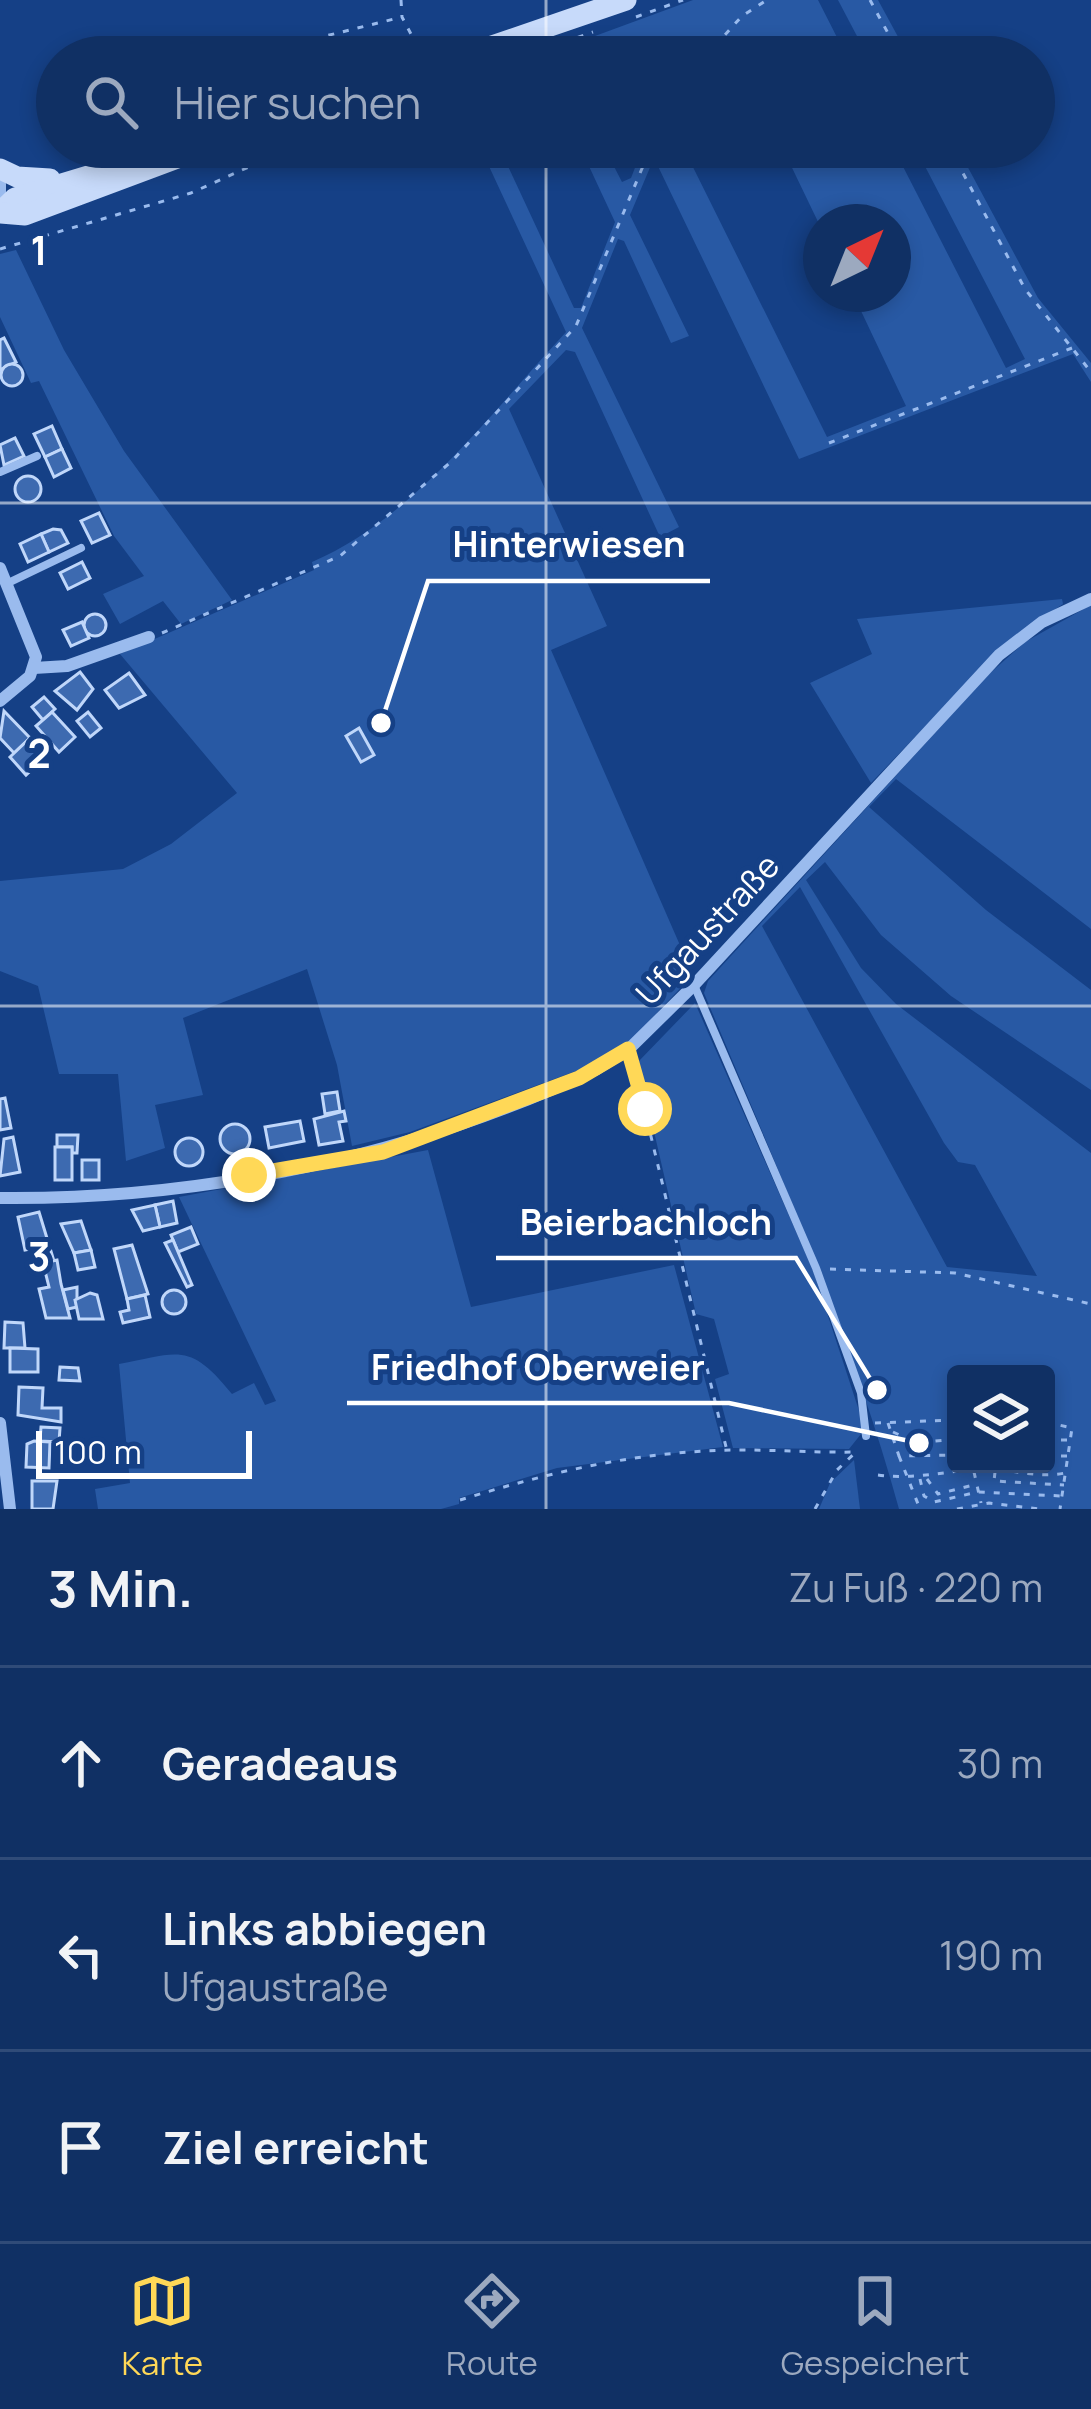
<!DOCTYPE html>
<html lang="de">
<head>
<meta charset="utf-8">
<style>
	:root { --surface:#103064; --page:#1e3c6d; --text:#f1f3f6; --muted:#9ca9bf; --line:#304b78; --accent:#ffd857 }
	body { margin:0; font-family:Manrope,sans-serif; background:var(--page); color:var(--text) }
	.controls { position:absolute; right:36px; bottom:36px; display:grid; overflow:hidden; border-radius:12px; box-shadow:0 6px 18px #0003 }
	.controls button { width:108px; height:108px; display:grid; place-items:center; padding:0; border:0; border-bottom:3px solid var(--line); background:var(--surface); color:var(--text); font:60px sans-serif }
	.compass { position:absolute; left:803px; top:204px; width:108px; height:108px; border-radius:50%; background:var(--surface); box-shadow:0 6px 18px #0003; rotate:43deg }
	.scale { position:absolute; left:36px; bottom:30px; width:216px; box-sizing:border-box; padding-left:12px; border:6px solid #fff; border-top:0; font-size:33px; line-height:42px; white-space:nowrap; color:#fff; -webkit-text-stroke:9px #154086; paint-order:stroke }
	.stop { position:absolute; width:36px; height:36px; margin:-27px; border:9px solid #ffd857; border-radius:50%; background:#fff }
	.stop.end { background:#ffd857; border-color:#fff; box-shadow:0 3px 12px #0008 }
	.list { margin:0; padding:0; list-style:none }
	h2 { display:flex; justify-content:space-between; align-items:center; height:156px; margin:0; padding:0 48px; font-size:51px }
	h2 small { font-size:39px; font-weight:400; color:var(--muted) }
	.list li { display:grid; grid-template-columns:78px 1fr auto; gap:36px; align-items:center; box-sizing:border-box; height:192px; padding:0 48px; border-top:3px solid var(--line) }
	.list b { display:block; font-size:45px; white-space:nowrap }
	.list p { margin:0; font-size:39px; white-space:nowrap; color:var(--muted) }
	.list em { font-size:39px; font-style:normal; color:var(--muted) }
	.icon { flex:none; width:66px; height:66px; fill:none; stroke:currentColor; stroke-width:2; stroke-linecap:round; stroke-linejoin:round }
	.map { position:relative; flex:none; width:1091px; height:1509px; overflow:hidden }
	.search { position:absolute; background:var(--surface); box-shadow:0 6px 18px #0003; left:36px; right:36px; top:36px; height:132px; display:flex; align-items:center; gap:30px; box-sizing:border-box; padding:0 42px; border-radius:66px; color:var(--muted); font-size:45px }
	.sheet { height:732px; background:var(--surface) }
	nav { display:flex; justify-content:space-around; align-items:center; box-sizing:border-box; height:168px; border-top:3px solid var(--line); background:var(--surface); font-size:33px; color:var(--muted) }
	nav a { display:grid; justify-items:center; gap:6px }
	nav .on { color:var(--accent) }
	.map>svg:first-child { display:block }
	.green { fill:#2859a4; fill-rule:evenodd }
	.building { fill:#3d6ab0; stroke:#c0d7fa; stroke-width:3 }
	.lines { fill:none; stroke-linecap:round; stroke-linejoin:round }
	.path { stroke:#9abbee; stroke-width:3; stroke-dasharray:6 9; stroke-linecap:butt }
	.service { stroke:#9abbee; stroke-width:8 }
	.minor { stroke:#9abbee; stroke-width:12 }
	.secondary { stroke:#c7dafa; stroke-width:21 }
	.route { stroke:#ffd857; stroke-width:15 }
	.grid { fill:none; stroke:#fff; stroke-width:3; stroke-opacity:0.55 }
	.labels { text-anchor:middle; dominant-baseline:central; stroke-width:10; stroke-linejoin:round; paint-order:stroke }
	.street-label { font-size:33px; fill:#fff; stroke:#154086 }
	.grid-label { font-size:39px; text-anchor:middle; font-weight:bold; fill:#fff; stroke:#154086; stroke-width:10; stroke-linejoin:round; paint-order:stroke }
	.leader { fill:none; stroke:#fff; stroke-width:4.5 }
	.callout-dot { fill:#fff; stroke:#154086; stroke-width:4.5 }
	.callout-label { font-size:36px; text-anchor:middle; font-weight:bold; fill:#fff; stroke:#154086; stroke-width:10; stroke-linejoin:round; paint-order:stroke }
</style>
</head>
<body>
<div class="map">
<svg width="1091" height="1509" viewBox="0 0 1091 1509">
	<rect width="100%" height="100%" fill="#154086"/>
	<g class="green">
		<polygon points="693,0 818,0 847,57 738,57 729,39 711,57 608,57 595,36"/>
		<polygon points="838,0 878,0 909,57 868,57"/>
		<path d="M480 147H499L574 308H581L615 222 580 147H604L622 182 631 178 643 147H683L827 437 906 406 853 294H893V222H821V228L782 147H893L1006 368 1025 359 915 147H957L1038 298 1091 363V382L1073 354 799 459 654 158 630 215 689 336 671 343 624 241 618 239 582 328 679 527 660 537 575 352 566 350 509 409 607 626 551 650 693 975 632 1039 603 1061 410 1132 352 1146 337 1065 307 969 183 1018 203 1095 155 1105 165 1148 126 1161 118 1074H59L38 986 0 971V881L123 869 171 844 237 793 120 654 314 570 312 562C413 519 492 412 566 332Z"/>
		<polygon points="16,250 64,350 124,451 232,600 181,624 163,601 120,624 103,594 144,576 114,536 39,381 31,383 0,317 0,254"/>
		<polygon points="1062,599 1063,604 1004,644 871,783 810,683 872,654 857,619"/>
		<path d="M1091 605V929L896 779 869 807 986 910 1091 990V1090L951 996 881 935 825 862 806 880 861 968 896 1004 1091 1153V1509H899C850 1331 775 1163 704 993L708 981 988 675 1025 642ZM800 887 944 1143 958 1162 975 1165 1037 1276 947 1267 762 926ZM956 1374H1046V1464H956Z"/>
		<polygon points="695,1003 813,1270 865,1429 849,1449 733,1448 715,1379 729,1374 714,1319 696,1314 638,1062"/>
		<path d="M428 1150 471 1307 674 1265 723 1447 557 1468 459 1498V1504L441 1509H98L95 1489 130 1483 119 1364C180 1352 190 1342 232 1394L254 1383 265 1405 276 1401 179 1197Z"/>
		<polygon points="854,1460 860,1509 819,1509 830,1483"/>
	</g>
	<g class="building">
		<polygon points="4,338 16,362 0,370 0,340"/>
		<circle cx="12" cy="375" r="11"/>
		<polygon points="52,426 62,449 45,457 34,434"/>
		<polygon points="15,438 24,456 4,465 0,445"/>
		<polygon points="62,449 71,468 54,477 45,457"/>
		<circle cx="28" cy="489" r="13"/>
		<polygon points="99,513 110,535 92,543 81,521"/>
		<polygon points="53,529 61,530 68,543 49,552 41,534"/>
		<polygon points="41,534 49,552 28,562 20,544"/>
		<polygon points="82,562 90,578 68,589 60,573"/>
		<circle cx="95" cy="625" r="11"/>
		<polygon points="82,622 89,638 71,646 63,630"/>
		<polygon points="80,672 93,689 77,710 55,691"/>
		<polygon points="129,673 145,695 119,708 105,690"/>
		<polygon points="44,697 55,709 43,720 32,707"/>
		<polygon points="4,711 30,738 14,753 0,738"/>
		<polygon points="52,712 75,737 59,752 36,726"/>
		<polygon points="88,712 101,728 90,737 77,721"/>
		<polygon points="359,728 374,755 361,762 346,736"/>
		<polygon points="30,738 46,756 26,775 10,757"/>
		<polygon points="337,1092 340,1111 325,1114 322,1094"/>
		<polygon points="5,1098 11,1128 0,1130 0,1099"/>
		<polygon points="344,1111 346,1121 339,1122 343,1141 319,1145 314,1119"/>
		<polygon points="300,1121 304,1141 269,1148 265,1127"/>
		<circle cx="235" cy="1139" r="15"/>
		<polygon points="57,1135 78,1135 77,1153 72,1153 72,1147 57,1147"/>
		<polygon points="13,1137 20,1172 0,1176 4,1139"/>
		<circle cx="189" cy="1152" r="14"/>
		<rect x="55" y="1147" width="17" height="33"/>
		<rect x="82" y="1160" width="17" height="20"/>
		<polygon points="173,1201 177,1223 160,1227 155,1205"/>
		<polygon points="155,1205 160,1227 143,1231 132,1210"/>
		<polygon points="39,1212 53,1258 39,1261 36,1248 25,1250 18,1217"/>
		<polygon points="81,1221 91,1250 74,1253 61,1224"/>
		<polygon points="191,1227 198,1244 178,1252 171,1235"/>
		<polygon points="173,1240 192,1285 187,1287 165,1243"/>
		<polygon points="132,1245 148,1294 127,1299 114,1249"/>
		<polygon points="91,1250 95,1267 78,1270 74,1253"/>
		<polygon points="57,1260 61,1284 70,1318 46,1318 39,1289 49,1287 43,1263"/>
		<polygon points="77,1287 77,1307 68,1309 63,1290"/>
		<circle cx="174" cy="1302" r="12"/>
		<polygon points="90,1293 97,1295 103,1319 79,1319 75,1300"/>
		<polygon points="145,1295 150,1317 123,1323 120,1312 129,1310 127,1299"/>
		<polygon points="5,1322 23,1323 25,1348 4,1348"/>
		<polygon points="10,1348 38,1349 38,1372 10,1372"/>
		<polygon points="60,1367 78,1368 80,1381 59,1380"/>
		<polygon points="19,1387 43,1388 42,1408 61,1408 61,1422 18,1415"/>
		<polygon points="41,1427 60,1428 59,1442 40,1441"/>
		<polygon points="34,1441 50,1442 49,1468 26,1467 27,1444"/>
		<polygon points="32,1481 57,1481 53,1509 32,1509"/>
	</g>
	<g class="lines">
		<g class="path">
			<polyline points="401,0 402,17 423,57"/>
			<polyline points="870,0 901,57"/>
			<polyline points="636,17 683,0"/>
			<polyline points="241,57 402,17"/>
			<polyline points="521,57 593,32"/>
			<polyline points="705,57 742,16 767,0"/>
			<polyline points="949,147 1025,289 1091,372"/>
			<polyline points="0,249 191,193 293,147"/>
			<polyline points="829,443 1072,348"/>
			<polyline points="162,633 340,556 452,461 576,326 651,147"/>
			<polyline points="633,1062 727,1451"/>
			<polyline points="830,1269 955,1273 1091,1304"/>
			<polyline points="956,1394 956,1402"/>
			<polyline points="1046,1422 1072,1428 1060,1509"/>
			<polyline points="875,1423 956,1420"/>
			<polyline points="888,1423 899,1456 956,1455"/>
			<polyline points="893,1432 917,1443 956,1439"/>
			<polyline points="1046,1440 1068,1440"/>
			<polyline points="899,1456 920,1509"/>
			<polyline points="1046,1456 1068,1456"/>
			<polyline points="974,1472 981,1503"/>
			<polyline points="995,1472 994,1481 1064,1485"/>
			<path d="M878 1475C914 1480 946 1471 981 1469 1010 1468 1036 1479 1065 1473"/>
			<polyline points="920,1479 924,1496 934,1502 978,1492 1062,1496"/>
			<polyline points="927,1479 938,1494 977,1484"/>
			<path d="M460 1500C541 1475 621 1455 707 1451 756 1448 807 1453 856 1452"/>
			<polyline points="815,1509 837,1470 856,1452"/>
			<polyline points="957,1509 989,1503 1039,1509"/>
		</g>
		<g class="service">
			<polyline points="0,472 37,456"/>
			<polyline points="8,583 81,548"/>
			<polyline points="694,985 816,1268 861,1393 866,1436"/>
		</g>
		<g class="minor">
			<polyline points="0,184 0,202"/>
			<polyline points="0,568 36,657 30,676 0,701"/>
			<polyline points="34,668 67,666 149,637"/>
			<path d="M0 1198C203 1200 414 1156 597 1069L629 1049 694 985 999 655 1042 622 1091 599"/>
			<polyline points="0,1423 10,1509"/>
		</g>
		<g class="secondary">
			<polyline points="460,57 626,0"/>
			<polyline points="0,169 17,177 50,179"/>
			<polyline points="0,212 15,198 161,154"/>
			<polyline points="0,213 25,215 207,147"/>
		</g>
	</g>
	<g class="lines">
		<polyline class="route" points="249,1175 383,1152 579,1078 628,1049 645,1109"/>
	</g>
	<path class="grid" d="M546 0V57M546 147V1509M0 503H1091M0 1006H1091"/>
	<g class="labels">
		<g class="street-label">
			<text transform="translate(707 929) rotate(-47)">Ufgaustraße</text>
		</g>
	</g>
	<g class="grid-label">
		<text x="39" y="265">1</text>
		<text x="39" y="768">2</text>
		<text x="39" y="1271">3</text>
	</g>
	<path class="leader" d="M381 723L428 581H710M877 1390L796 1258H496M919 1443L729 1403H347"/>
	<g class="callout-dot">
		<circle cx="381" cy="723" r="12"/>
		<circle cx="877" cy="1390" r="12"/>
		<circle cx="919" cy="1443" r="12"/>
	</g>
	<g class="callout-label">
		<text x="569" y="557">Hinterwiesen</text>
		<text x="646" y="1235">Beierbachloch</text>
		<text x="538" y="1380">Friedhof Oberweier</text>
	</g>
</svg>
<div class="controls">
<button><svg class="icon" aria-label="layers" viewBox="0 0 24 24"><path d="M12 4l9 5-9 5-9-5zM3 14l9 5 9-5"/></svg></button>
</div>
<svg class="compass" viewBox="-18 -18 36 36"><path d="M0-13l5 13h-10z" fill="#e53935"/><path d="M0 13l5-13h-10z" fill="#9ca9bf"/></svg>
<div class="scale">100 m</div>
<div class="stop" style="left:645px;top:1109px"></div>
<div class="stop end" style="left:249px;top:1175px"></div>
<div class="search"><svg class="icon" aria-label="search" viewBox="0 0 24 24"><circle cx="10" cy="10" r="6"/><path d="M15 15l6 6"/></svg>Hier suchen</div>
</div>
<section class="sheet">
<h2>3 Min.<small>Zu Fuß · 220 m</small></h2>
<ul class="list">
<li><svg class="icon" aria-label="ahead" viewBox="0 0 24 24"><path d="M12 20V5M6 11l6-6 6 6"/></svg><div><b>Geradeaus</b></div><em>30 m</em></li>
<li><svg class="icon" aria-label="left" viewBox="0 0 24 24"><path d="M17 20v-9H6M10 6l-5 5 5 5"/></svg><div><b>Links abbiegen</b><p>Ufgaustraße</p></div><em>190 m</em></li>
<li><svg class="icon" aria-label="arrive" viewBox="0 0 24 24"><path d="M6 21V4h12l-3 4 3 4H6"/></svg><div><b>Ziel erreicht</b></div></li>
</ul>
</section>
<nav>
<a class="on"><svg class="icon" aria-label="map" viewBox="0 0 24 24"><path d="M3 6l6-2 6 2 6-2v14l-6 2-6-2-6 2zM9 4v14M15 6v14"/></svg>Karte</a>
<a><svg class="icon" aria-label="directions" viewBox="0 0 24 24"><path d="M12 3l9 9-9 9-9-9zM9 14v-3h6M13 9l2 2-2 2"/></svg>Route</a>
<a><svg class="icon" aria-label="saved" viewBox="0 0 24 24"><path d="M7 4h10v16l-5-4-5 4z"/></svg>Gespeichert</a>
</nav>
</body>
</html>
